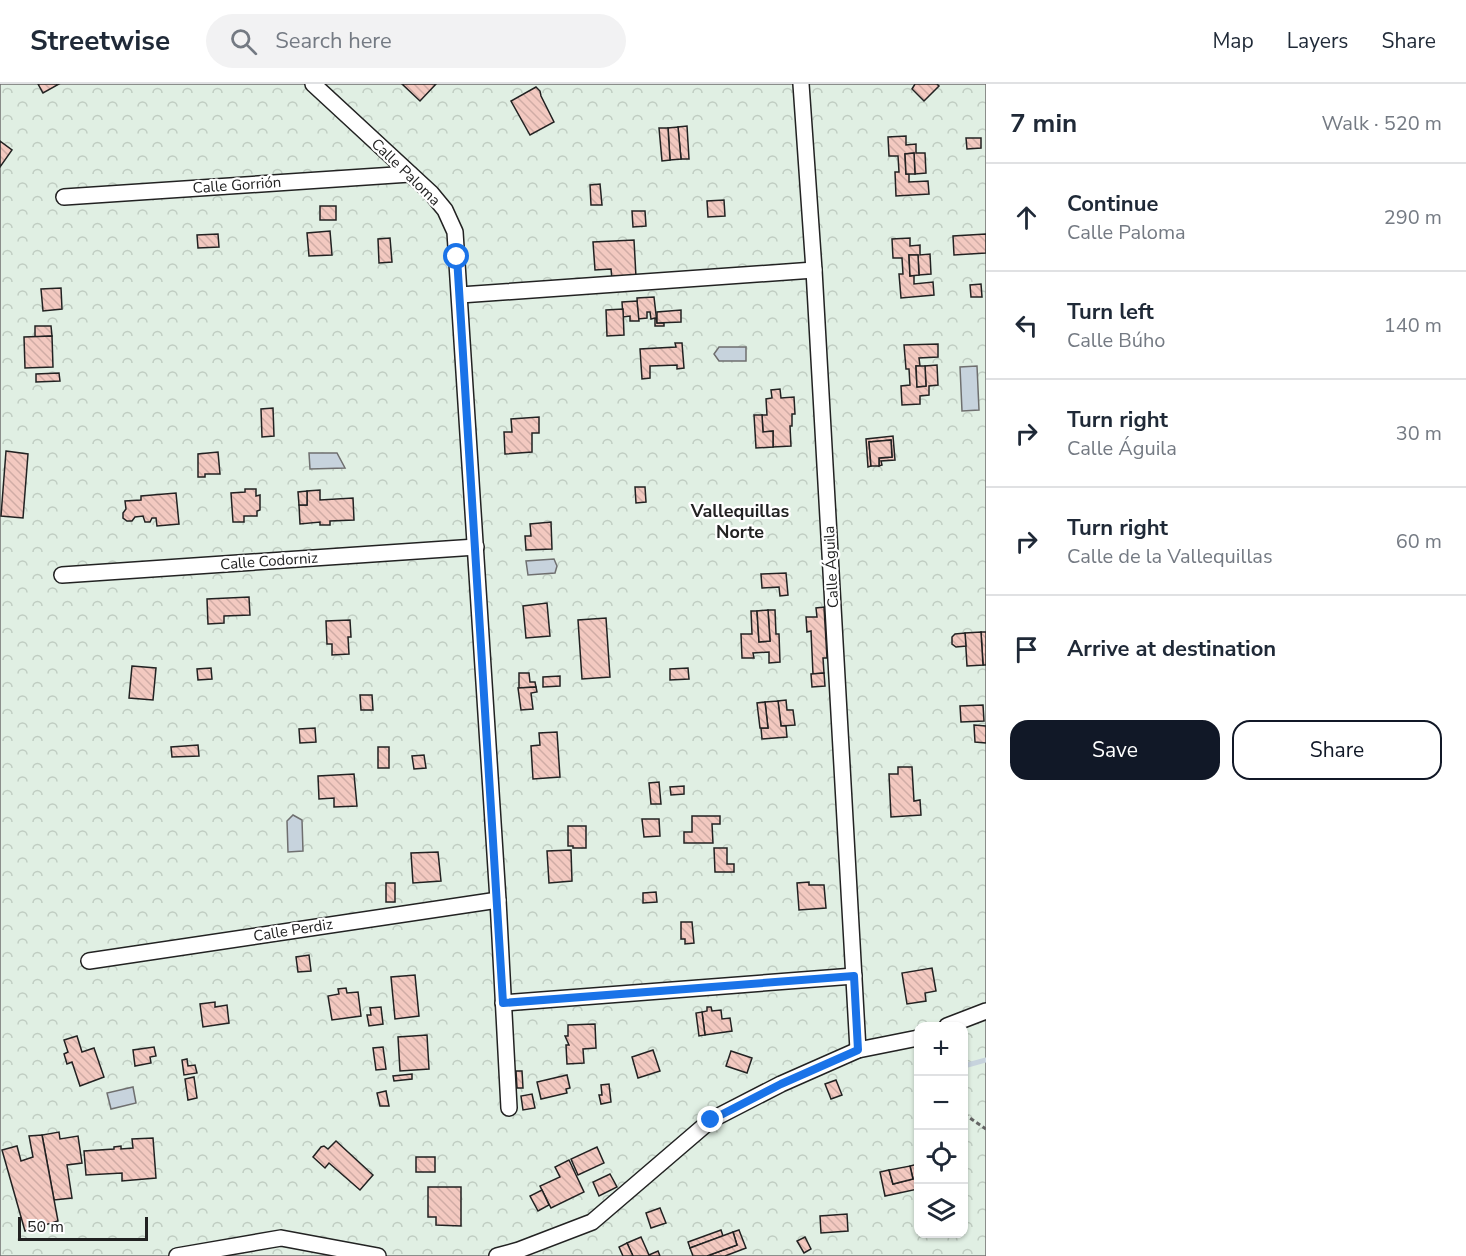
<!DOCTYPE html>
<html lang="en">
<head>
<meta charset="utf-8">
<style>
	:root { --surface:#fff; --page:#f2f2f3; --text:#1f2937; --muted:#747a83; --line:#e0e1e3; --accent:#111827 }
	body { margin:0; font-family:"Nunito Sans",sans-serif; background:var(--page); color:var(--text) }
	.controls { position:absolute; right:18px; bottom:18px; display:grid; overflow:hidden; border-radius:12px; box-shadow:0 2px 4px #0004 }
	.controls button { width:54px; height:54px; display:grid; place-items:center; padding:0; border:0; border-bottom:2px solid var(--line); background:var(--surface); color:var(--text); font:30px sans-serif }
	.scale { position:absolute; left:18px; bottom:15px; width:130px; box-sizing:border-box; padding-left:6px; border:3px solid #222; border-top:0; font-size:16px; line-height:21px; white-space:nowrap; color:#222; -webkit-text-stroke:4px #fff; paint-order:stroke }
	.stop { position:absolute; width:18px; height:18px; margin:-14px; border:4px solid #1a73e8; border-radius:50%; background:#fff }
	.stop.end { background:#1a73e8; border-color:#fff; box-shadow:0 2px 6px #0008 }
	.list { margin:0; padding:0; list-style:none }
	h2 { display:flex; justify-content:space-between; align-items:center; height:78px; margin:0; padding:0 24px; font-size:26px }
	h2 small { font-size:20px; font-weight:400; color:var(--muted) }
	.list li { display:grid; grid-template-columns:39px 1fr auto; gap:18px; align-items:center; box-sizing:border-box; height:108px; padding:0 24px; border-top:2px solid var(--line) }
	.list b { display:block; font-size:22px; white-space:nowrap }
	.list p { margin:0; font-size:20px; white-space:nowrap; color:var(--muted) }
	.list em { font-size:20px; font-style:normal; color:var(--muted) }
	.actions { display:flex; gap:12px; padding:18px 24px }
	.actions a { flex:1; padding:14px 0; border:2px solid var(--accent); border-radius:18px; text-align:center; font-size:21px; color:var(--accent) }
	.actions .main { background:var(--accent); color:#fff }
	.icon { flex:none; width:33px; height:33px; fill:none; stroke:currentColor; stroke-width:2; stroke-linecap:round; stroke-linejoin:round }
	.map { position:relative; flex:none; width:986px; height:1172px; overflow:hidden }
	header { display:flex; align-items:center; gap:36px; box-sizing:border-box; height:84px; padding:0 30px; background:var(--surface); border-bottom:2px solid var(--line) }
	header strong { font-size:28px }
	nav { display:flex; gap:33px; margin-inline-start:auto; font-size:21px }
	.search { width:420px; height:54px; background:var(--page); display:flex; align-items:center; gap:15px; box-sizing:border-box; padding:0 21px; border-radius:33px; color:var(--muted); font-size:22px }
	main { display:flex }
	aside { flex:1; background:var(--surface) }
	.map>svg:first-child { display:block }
	.park { fill:url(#park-crowns); stroke:#6f6f6f; stroke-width:1.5; fill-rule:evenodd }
	.water { fill:#c7d3dd; stroke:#6f6f6f; stroke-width:1.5 }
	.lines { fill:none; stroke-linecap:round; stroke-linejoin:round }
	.stream { stroke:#c7d3dd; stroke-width:5 }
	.building { fill:url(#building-back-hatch); stroke:#222; stroke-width:1.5 }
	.street-casing { stroke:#222; stroke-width:18 }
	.path { stroke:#646464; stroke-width:3; stroke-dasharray:4.5 3; stroke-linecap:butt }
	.street { stroke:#fff; stroke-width:15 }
	.route { stroke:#1a73e8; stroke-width:8 }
	.labels { text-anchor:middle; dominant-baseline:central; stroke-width:4.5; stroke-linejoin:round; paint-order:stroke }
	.street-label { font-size:15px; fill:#222; stroke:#fff }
	.quarter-label { font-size:18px; font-weight:bold; fill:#222; stroke:#fff }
</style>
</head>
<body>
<header>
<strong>Streetwise</strong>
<div class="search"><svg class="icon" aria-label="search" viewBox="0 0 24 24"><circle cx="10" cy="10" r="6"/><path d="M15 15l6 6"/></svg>Search here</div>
<nav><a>Map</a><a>Layers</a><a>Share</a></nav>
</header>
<main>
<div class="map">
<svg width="986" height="1172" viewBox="0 0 986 1172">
	<defs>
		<pattern id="park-crowns" width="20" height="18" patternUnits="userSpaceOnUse" patternTransform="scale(1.5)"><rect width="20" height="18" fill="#e0efe3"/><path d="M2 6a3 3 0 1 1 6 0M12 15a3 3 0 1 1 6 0" fill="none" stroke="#c0cdc2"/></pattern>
		<pattern id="building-back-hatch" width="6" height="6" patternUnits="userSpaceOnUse" patternTransform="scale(1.5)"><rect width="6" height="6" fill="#f3c9c0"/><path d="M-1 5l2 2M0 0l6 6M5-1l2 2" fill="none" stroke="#d0aca5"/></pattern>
	</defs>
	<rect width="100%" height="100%" fill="#fff"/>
	<path class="park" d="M0 0H986V1172H0ZM918 942H964V1150H918Z"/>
	<g class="water">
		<polygon points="719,263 746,263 746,277 719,277 714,270"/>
		<polygon points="977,282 979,326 962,327 960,283"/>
		<polygon points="309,369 337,369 345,384 310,385"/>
		<polygon points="554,475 557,482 555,489 528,491 526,477"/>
		<polygon points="293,731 302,736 303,767 288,768 287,737"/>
		<polygon points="133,1003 136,1019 111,1025 107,1009"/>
	</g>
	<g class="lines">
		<polyline class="stream" points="964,982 986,976"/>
	</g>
	<g class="building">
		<polygon points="38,0 59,0 43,9"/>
		<polygon points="402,0 436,0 420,17"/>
		<polygon points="915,0 937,0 939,2 924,17 912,5"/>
		<polygon points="536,3 540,7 541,12 554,38 530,51 511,17"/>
		<polygon points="687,42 689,75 681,75 678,43"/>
		<polygon points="678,43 681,75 670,76 668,44"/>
		<polygon points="659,44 668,44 670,76 662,77"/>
		<polygon points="906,52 906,61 916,60 916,69 925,69 926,89 915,90 914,69 905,70 906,90 909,90 909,98 928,97 929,110 896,112 895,88 899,88 898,72 889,72 888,53"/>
		<polygon points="966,54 981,54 981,64 967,65"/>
		<polygon points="0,57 12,66 0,83"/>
		<polygon points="914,69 915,90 906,90 905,70"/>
		<polygon points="600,100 602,121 591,121 590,101"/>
		<polygon points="724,116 725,132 708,133 707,117"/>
		<rect x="320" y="122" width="16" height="14"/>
		<polygon points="632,127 645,127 646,142 633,143"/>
		<polygon points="330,147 332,171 309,172 307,149"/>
		<polygon points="218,150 219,163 198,164 197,151"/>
		<polygon points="986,150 986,169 954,171 953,152"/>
		<polygon points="390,154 392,178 379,179 378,155"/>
		<polygon points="910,154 910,162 920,161 920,171 930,170 931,190 919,191 918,171 909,171 910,192 914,191 914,200 933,198 934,211 901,214 899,190 903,190 902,174 893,174 892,155"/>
		<polygon points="634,156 636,193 612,195 611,185 595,186 593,158"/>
		<polygon points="909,171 918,171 919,191 910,192"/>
		<polygon points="981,200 982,213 971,213 970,201"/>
		<polygon points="61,204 62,225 43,227 41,205"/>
		<polygon points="654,213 657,239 664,239 664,242 655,242 655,234 651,235 650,228 647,228 647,234 638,235 637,214"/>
		<polygon points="637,217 639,237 630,237 630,232 623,233 622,218"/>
		<polygon points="623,225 624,251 607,252 606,226"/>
		<polygon points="681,226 681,238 657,239 657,228"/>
		<polygon points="35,242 51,242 52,252 35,253"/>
		<polygon points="52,252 53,283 25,284 24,253"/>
		<polygon points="675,259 682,259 684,284 677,285 677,281 650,282 650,294 642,295 640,265 676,263"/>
		<polygon points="938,260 938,273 919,274 920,282 916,282 917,303 926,302 925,282 937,281 938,301 929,302 929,311 920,312 920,320 902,321 901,302 910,301 909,285 906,285 904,261"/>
		<polygon points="916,282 925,282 926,302 917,303"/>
		<polygon points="59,289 60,297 36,298 36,290"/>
		<polygon points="780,305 781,314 794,313 795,330 792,330 792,342 790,342 791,362 773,363 773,347 763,348 762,331 767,331 766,315 772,314 771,306"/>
		<polygon points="273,324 274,352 262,353 261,325"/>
		<polygon points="754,331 762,331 763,348 773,347 773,363 756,364"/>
		<polygon points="539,333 539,349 532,349 532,368 505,370 504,348 512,348 511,335"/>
		<polygon points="893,352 895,376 881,377 882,381 879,382 879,374 892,373 891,356 869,358 871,382 868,383 866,355"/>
		<polygon points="891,356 892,373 879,374 879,382 871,382 869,358"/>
		<polygon points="6,367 28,370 23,434 1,432"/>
		<polygon points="218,368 220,390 205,390 205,393 198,393 198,370"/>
		<polygon points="635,403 645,403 646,418 636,419"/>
		<polygon points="245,405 256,405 256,412 260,411 260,426 257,427 257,432 244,432 244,438 233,438 231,409 245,408"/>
		<polygon points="320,406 320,416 353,414 354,436 330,437 330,441 320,441 320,438 300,440 299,421 307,421 307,407"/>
		<polygon points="307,407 307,421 299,421 298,408"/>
		<polygon points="176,409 179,440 157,442 156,434 152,434 150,438 145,438 143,432 135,433 132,437 127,437 123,434 123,429 126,425 125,417 141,416 141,412"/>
		<polygon points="551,438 552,465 526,466 525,452 531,452 530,440"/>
		<polygon points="786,489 788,511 780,512 779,503 762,504 761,490"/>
		<polygon points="249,513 250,531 224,532 224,539 208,540 207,515"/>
		<polygon points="547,519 550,552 526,554 523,522"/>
		<polygon points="824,523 827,574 823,574 824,589 813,590 811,547 807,548 806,533 817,533 816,524"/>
		<polygon points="768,526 775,526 776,550 779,550 780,578 769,579 769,568 753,569 754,574 742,574 741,550 752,550 751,527 757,527 759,558 770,557"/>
		<polygon points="768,526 770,557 759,558 757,527"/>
		<polygon points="606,534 610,593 582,595 578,536"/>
		<polygon points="350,536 351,553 348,553 349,570 332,571 332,560 327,560 326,537"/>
		<polygon points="981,548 986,548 986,581 983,581"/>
		<polygon points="981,548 983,581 967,582 965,549"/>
		<polygon points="965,549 966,562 956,563 952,560 952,553 955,550"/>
		<polygon points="132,582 156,584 153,616 129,614"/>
		<polygon points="211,584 212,595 198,596 197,585"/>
		<polygon points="688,584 689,595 670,596 670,585"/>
		<polygon points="519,589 529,589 530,598 535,598 536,603 519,604"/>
		<polygon points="824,589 825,602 812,603 811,590"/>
		<polygon points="560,592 560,602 543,603 543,593"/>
		<polygon points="536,603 537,608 531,609 533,625 521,626 518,604"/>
		<polygon points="360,611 372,611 373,626 361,626"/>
		<polygon points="786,616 787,626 793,626 795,641 781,642 778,617"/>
		<polygon points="778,617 781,642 786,642 787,653 762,655 761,644 768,644 765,618"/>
		<polygon points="765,618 768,644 760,644 757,619"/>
		<polygon points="983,621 984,637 961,638 960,622"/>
		<polygon points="974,641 986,642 986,659 975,658"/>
		<polygon points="315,644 316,658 300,659 299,645"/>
		<polygon points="557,648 560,693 533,695 531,662 540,661 539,649"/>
		<polygon points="198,661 199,672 172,673 171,663"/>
		<rect x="378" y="663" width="11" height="21"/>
		<polygon points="424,671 426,684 414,685 412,672"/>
		<polygon points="898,683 912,683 914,717 920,716 921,731 891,733 889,690 898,690"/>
		<polygon points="354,690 357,722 334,723 334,714 319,715 318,692"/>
		<polygon points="659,698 661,720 651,720 649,699"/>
		<polygon points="684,702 684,710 671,711 670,703"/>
		<polygon points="692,732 720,732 720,740 712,740 713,759 684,759 684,748 692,748"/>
		<polygon points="642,735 659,735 660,752 644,753"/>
		<polygon points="568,742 586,742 586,764 573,764 573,762 568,762"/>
		<polygon points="714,764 727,764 727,780 734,780 734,788 715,788"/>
		<polygon points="571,766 572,797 549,799 547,767"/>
		<polygon points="438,768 441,797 413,799 411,769"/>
		<polygon points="809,798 809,801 824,801 826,824 799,826 797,799"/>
		<rect x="386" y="799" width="9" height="19"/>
		<polygon points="656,808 657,818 643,819 643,809"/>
		<polygon points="681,838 692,838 694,859 685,860 685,855 681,855"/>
		<polygon points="309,871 311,887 298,888 296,873"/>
		<polygon points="932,884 936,907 925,909 926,917 907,920 902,889"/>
		<polygon points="415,891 419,932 395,935 391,893"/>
		<polygon points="346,904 347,909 358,908 361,932 332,936 328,912 339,910 338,905"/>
		<polygon points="215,918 215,923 227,921 229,939 203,943 200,920"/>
		<polygon points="381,923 383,940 369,942 367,931 371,931 370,924"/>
		<polygon points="707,923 711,923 712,927 721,926 722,935 730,934 732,947 705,951 702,928 707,927"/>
		<polygon points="702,928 705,951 699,952 696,929"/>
		<polygon points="595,940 596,964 583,965 584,979 567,980 566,961 569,961 565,952 568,952 568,941"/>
		<polygon points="427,951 429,985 400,987 398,953"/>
		<polygon points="77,952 82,968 94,964 104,993 80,1002 72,978 67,980 64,970 68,968 64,956"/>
		<polygon points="154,963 156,972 150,973 151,979 135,982 133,966"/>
		<polygon points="383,963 386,985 376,986 373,964"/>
		<polygon points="653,966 660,987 638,994 632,973"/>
		<polygon points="731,967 752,974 747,989 726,982"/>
		<polygon points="187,975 188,982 195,981 197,989 184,991 182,976"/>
		<polygon points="516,987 522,987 523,1004 517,1004"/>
		<polygon points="412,990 412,995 394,997 393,992"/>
		<polygon points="567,991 570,1004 566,1005 567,1009 541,1015 537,998"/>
		<polygon points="194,993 197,1014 188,1016 185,995"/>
		<polygon points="836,996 842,1011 831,1015 825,1000"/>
		<polygon points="609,1000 611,1018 601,1020 599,1011 602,1011 601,1001"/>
		<polygon points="386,1007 389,1022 380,1022 377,1009"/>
		<polygon points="532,1010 535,1024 523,1026 521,1012"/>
		<polygon points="59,1048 60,1055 78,1052 82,1079 67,1081 72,1114 54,1116 42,1051"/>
		<polygon points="42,1051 58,1137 25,1147 2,1066 17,1062 21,1077 33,1073 29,1052"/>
		<polygon points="153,1054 156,1094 122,1097 122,1089 86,1091 84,1067 114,1065 114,1063 121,1062 121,1065 133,1064 132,1055"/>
		<polygon points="336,1057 373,1091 360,1106 329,1079 325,1084 313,1073 321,1063 324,1062 328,1065"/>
		<polygon points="597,1063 604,1079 578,1091 571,1075"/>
		<rect x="416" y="1073" width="19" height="15"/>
		<polygon points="569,1076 584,1108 551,1124 540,1102 560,1093 555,1083"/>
		<polygon points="918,1080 918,1105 885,1112 880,1088 889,1086 893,1100 913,1095 910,1082"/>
		<polygon points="910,1082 913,1095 893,1100 889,1086"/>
		<polygon points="610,1090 617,1103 599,1112 593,1098"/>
		<polygon points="428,1103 461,1103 461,1142 436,1141 436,1133 428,1133"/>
		<polygon points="542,1106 549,1121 538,1127 530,1112"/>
		<polygon points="660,1124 666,1139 651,1144 646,1129"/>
		<polygon points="847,1130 848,1147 821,1149 820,1132"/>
		<polygon points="721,1146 723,1152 690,1164 688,1158"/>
		<polygon points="739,1146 746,1164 725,1172 707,1172 737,1161 733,1148"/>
		<polygon points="733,1148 737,1161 707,1172 693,1172 690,1164"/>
		<polygon points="641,1153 649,1171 658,1167 660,1172 633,1172 627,1159"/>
		<polygon points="805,1153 811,1165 804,1169 797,1157"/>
		<polygon points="627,1159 633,1172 623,1172 619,1163"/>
	</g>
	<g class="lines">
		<g class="street-casing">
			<g id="street">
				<polyline points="313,0 431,109 445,126 455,148 498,816 509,1024"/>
				<polyline points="801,0 814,186 858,966"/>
				<polyline points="64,113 410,90"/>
				<polyline points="460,211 814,186"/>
				<polyline points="62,491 476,463"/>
				<polyline points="89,877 498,816"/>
				<polyline points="503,919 854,892"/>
				<polyline points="947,942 986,927"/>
				<polyline points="177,1172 281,1154 378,1172"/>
				<polyline points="497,1172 519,1166 592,1138 711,1036 781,1000 858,966 918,954"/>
			</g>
		</g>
		<polyline class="path" points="964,1030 986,1045"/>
		<use href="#street" class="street"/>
	</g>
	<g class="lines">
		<polyline class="route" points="457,173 503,919 854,892 858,966 781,1000 711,1036"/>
	</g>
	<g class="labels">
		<g class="street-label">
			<text transform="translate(406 88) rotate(44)">Calle Paloma</text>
			<text transform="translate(237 101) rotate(-4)">Calle Gorrión</text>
			<text transform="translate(269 477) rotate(-4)">Calle Codorniz</text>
			<text transform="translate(831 483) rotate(-93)">Calle Águila</text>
			<text transform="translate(293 846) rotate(-9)">Calle Perdiz</text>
		</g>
		<g class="quarter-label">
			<text x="740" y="427">Vallequillas<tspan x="740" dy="21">Norte</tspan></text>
		</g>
	</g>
</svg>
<div class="controls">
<button>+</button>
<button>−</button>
<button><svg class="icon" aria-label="locate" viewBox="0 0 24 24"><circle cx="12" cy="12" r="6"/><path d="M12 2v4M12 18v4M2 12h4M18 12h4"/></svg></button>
<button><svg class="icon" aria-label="layers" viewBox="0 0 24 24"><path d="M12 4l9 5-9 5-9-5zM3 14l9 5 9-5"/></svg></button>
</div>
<div class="scale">50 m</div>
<div class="stop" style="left:457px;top:173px"></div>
<div class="stop end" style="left:711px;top:1036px"></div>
</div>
<aside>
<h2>7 min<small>Walk · 520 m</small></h2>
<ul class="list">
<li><svg class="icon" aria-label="ahead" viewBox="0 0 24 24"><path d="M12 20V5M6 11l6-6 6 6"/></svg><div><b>Continue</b><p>Calle Paloma</p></div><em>290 m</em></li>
<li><svg class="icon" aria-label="left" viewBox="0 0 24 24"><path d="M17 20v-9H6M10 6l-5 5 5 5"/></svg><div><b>Turn left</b><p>Calle Búho</p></div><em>140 m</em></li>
<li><svg class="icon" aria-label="right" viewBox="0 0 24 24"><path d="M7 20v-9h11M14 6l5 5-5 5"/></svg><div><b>Turn right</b><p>Calle Águila</p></div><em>30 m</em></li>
<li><svg class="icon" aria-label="right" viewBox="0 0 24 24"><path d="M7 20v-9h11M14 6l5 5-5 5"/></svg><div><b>Turn right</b><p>Calle de la Vallequillas</p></div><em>60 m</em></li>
<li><svg class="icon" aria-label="arrive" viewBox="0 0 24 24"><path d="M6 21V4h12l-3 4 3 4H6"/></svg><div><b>Arrive at destination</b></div></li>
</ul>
<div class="actions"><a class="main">Save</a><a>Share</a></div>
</aside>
</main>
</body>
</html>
